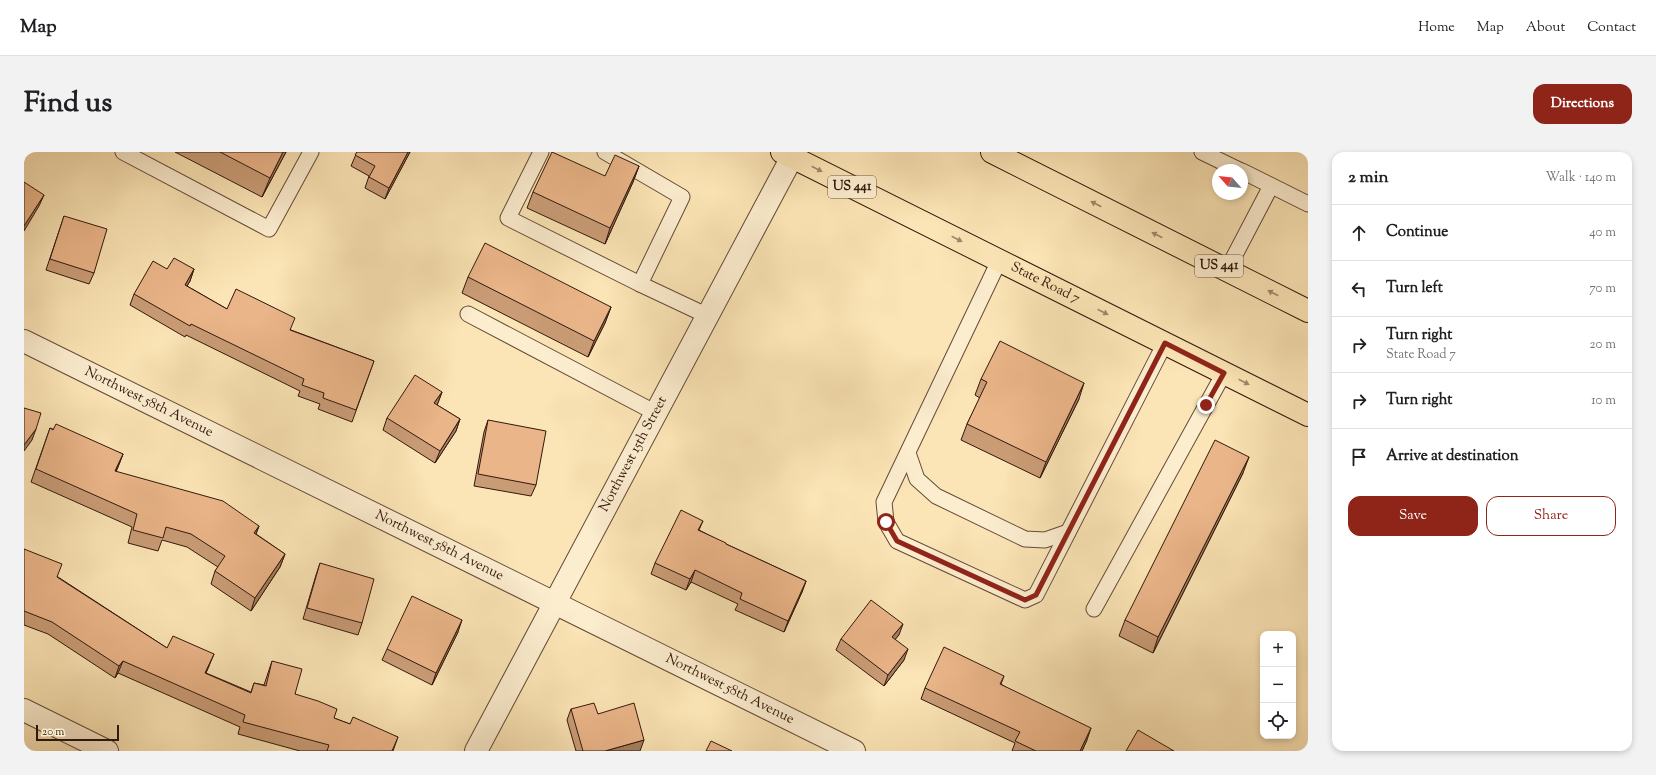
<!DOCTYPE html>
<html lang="en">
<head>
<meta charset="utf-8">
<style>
	:root { --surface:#fff; --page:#f2f2f2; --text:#202124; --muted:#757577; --line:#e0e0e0; --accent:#8f2418 }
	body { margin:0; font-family:"Sorts Mill Goudy",serif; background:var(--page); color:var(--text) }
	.controls { position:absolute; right:12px; bottom:12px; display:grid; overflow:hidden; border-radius:8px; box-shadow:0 2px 6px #0003 }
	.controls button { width:36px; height:36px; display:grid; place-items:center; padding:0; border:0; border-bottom:1px solid var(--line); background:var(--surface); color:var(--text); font:20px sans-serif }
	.compass { position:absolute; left:1188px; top:12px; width:36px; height:36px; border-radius:50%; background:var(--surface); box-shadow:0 2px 6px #0003; rotate:297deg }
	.scale { position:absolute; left:12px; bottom:10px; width:83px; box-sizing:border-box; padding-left:4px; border:2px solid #32180d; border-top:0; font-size:11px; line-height:14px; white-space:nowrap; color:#32180d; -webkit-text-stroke:3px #fcedcf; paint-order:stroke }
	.stop { position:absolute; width:12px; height:12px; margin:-9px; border:3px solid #8f2418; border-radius:50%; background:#fff }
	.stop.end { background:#8f2418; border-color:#fff; box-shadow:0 1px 4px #0008 }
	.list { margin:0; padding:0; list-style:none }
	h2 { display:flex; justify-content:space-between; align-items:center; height:52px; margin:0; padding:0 16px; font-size:17px }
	h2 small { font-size:13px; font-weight:400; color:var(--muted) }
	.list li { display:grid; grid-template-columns:26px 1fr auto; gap:12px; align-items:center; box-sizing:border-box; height:56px; padding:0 16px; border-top:1px solid var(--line) }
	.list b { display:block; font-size:15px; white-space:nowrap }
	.list p { margin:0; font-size:13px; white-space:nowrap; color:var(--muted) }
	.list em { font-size:13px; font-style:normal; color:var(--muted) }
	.actions { display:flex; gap:8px; padding:12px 16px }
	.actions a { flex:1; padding:9px 0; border:1px solid var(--accent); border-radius:12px; text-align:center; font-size:14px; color:var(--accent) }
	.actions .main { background:var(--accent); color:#fff }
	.icon { flex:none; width:22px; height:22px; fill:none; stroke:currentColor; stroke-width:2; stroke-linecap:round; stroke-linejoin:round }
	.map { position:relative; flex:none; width:1284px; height:599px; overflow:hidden; border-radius:12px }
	header { display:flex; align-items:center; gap:24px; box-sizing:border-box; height:56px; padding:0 20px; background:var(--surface); border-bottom:1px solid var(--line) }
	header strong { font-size:19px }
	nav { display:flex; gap:22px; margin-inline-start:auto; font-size:14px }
	.intro { display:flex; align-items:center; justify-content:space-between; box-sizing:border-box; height:96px; padding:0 24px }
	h1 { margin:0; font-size:28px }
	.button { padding:10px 18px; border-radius:12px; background:var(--accent); color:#fff; font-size:14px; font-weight:700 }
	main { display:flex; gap:24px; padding:0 24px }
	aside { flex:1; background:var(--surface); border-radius:12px; box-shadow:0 2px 6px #0003 }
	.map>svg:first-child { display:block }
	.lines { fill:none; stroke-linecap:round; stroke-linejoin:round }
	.lane-casing { stroke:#644b37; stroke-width:17 }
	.street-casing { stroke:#644b37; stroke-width:24 }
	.primary-casing { stroke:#32180d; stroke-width:24 }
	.lane { stroke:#fcedcf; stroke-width:15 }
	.street { stroke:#fcedcf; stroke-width:22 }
	.primary { stroke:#fbe4b5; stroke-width:22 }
	.wall { fill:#c99c76; stroke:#32180d }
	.shaded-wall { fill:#a47f60; stroke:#32180d }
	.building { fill:#eab589; stroke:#32180d }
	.oneway { fill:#a18869 }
	.route { stroke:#8f2418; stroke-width:5 }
	.labels { text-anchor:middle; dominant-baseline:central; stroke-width:4; stroke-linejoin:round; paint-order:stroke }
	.shield { fill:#fcedcf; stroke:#6f5847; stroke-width:1 }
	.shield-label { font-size:13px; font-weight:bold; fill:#32180d }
	.street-label { font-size:14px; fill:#32180d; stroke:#fcedcf }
</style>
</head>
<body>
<header>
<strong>Map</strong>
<nav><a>Home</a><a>Map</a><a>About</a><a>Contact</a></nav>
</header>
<div class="intro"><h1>Find us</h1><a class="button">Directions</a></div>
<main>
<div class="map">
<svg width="1284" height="599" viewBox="0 0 1284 599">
	<rect width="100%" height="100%" fill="#fbe4b5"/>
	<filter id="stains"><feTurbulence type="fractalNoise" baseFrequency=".005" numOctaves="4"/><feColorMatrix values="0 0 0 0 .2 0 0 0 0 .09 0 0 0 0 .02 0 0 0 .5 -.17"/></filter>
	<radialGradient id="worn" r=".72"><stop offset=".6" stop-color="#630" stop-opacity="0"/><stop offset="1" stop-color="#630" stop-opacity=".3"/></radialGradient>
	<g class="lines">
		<g class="lane-casing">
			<g id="lane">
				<polyline points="99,0 245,77 287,0"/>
				<polyline points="517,0 484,66 616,132 684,164"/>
				<polyline points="581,0 658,45 616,132"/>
				<polyline points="1178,0 1215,18"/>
				<polyline points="1218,19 1284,52"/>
				<polyline points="975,109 860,350 862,370 873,389 1001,448 1012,443 1141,191"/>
				<polyline points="1203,118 1247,34"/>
				<polyline points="444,162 632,261"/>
				<polyline points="884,301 893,327 912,344 1001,387 1021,388 1044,380"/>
				<polyline points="1070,457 1200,221"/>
			</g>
		</g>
		<g class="street-casing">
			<g id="street">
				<path id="s1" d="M0 189 830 599"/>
				<polyline points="0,558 83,599"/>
				<path id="s2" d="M452 599 768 5"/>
			</g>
		</g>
		<g class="primary-casing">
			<g id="primary">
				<path id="s3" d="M758 0 1284 263"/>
				<polyline points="968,0 1284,159"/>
			</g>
		</g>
		<use href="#lane" class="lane"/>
		<use href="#street" class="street"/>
		<use href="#primary" class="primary"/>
	</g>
	<g class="wall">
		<polygon points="151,0 262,0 238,45"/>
		<polygon points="333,0 386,0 361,47 341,36 345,24 327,14"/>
		<polygon points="615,14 609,30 581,92 503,56 509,40 581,24"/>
		<polygon points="40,64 70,121 65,132 22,118"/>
		<polygon points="143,117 170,117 166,129 163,134 203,157 267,178 350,209 328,270 294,257 296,252 274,244 276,239 162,183 161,185 106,153 110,142"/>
		<polygon points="444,125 587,155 581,171 564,205 438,141"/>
		<polygon points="957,227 1055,247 1016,326 937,288 943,272 956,246 951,243"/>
		<polygon points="418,240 413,253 436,267 432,279 411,311 359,278 363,266"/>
		<polygon points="464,268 512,333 507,344 450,334 460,280"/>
		<polygon points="26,276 99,302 92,320 235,374 232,382 261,402 256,415 227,459 187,432 191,419 194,415 163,395 138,388 134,399 104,391 108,375 7,330"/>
		<polygon points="1219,321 1129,501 1095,484 1101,468"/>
		<polygon points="679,369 675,378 702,392 782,429 778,440 760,480 711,458 714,452 667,430 662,438 627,422 631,411"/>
		<polygon points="0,397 34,425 143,496 185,514 182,521 227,540 230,531 240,533 248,509 271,542 310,566 326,572 374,585 369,599 276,599 214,582 216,575 94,521 91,526 24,482 0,473"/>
		<polygon points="296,411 338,471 334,483 279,467 292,423"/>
		<polygon points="434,480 408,533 358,508 363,497"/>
		<polygon points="875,483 871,487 880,508 860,534 812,498 817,487"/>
		<polygon points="980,524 977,532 1063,588 1058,599 988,599 991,591 897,547 901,536"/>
		<polygon points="547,557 574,562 616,599 552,599 543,568"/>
	</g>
	<g class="shaded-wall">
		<polygon points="259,0 262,0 238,45 246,26"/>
		<polygon points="384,0 386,0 361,47 365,36"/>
		<polygon points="615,14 609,30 581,92 586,76"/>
		<polygon points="20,43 15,54 0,79 0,74"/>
		<polygon points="170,117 166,129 157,144 161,133"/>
		<polygon points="587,155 581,171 564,205 570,189"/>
		<polygon points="1060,231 1055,247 1016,326 1022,310"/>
		<polygon points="418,240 414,251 406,263 410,251"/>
		<polygon points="436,267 432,279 411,311 416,299"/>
		<polygon points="12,277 8,288 0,299 0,293"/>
		<polygon points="99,302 94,315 86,333 91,319"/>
		<polygon points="1225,305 1219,321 1129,501 1134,485"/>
		<polygon points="235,374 230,387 230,381"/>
		<polygon points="261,402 256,415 227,459 231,446"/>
		<polygon points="671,418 667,430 662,438 666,427"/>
		<polygon points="782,429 778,440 760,480 764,469"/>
		<polygon points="438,468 434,480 408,533 412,521"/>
		<polygon points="879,472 875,483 864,496 868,485"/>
		<polygon points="884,497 880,508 860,534 864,523"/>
		<polygon points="190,502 185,514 176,533 181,521"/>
		<polygon points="99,509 94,521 91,526 95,514"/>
		<polygon points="1067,576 1063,588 1058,599 1056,599"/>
		<polygon points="620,588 616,599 581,599"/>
	</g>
	<g class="building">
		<polygon points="196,0 259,0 246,26"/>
		<polygon points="333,0 384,0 365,36 345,25 351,14 331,3"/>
		<polygon points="528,0 581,24 591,3 615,14 586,76 509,40"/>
		<polygon points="0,30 20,43 0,74"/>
		<polygon points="40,64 83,77 70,121 26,107"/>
		<polygon points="461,91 587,155 570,189 444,125"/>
		<polygon points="150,106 170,117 161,133 203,157 212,137 271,166 266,178 350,209 332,258 299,246 300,241 278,233 280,227 167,172 166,174 110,142 129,109 143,117"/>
		<polygon points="976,189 1060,231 1022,310 943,272 963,230 957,227"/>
		<polygon points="391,223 418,240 410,251 436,267 416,299 363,266"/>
		<polygon points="0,256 17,261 12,277 0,293"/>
		<polygon points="464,268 522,279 512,333 454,322"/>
		<polygon points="32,272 99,302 91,319 199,349 235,374 230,381 261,402 231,446 191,419 201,404 167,382 142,375 139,386 109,378 113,362 12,317 26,276 29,278"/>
		<polygon points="1191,288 1225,305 1134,485 1101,468"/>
		<polygon points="657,358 679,369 674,378 702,391 702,392 782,429 764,469 716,447 718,441 671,418 666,427 631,411"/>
		<polygon points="0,397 38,412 33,425 143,496 149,484 190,502 181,521 227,541 230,531 242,534 248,509 278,517 271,542 294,549 313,557 310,566 326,572 329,565 374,585 368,599 303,599 305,593 219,570 221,563 99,509 95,514 28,470 0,459"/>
		<polygon points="296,411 350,427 338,471 283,456"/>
		<polygon points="388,444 438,468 412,521 363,497"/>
		<polygon points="847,448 879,472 868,485 884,497 864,523 817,487"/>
		<polygon points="920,495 980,524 976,532 1067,576 1056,599 1012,599 991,589 996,580 901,536"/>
		<polygon points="570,551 574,562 610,551 620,588 581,599 559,599 547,557"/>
		<polygon points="1114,578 1150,599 1102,599"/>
		<polygon points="687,589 708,599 682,599"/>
	</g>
	<defs><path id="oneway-solid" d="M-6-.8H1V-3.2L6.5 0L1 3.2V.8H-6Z"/></defs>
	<g class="oneway">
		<use href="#oneway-solid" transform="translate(793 17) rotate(27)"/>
		<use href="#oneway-solid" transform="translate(1072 52) rotate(-153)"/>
		<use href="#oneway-solid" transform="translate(1133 83) rotate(-153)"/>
		<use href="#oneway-solid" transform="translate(933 87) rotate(27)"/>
		<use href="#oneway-solid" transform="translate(1249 141) rotate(-153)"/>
		<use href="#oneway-solid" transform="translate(1079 160) rotate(27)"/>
		<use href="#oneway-solid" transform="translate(1220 230) rotate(27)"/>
	</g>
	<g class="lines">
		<polyline class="route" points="862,370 873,389 1001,448 1012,443 1141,191 1200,221 1182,253"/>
	</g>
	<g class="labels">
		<g class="shield">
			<rect x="804" y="24" width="48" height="22" rx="3"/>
			<rect x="1171" y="103" width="48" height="22" rx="3"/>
		</g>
		<g class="shield-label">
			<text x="828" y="35">US 441</text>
			<text x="1195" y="114">US 441</text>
		</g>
		<g class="street-label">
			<text stroke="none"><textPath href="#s3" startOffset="294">State Road 7</textPath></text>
			<text stroke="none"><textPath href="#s1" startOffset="139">Northwest 58th Avenue</textPath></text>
			<text stroke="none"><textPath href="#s2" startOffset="336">Northwest 15th Street</textPath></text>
			<text stroke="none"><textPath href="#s1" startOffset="463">Northwest 58th Avenue</textPath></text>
			<text stroke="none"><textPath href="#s1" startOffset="787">Northwest 58th Avenue</textPath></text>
		</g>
	</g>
	<rect width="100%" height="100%" filter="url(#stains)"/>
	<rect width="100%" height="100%" fill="url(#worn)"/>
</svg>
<div class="controls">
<button>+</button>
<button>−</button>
<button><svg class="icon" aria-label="locate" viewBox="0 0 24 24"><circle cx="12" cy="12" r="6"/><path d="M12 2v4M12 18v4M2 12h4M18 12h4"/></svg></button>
</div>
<svg class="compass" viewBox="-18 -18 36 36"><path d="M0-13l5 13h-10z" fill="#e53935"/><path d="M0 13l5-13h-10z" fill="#757577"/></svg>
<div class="scale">20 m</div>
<div class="stop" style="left:862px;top:370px"></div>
<div class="stop end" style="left:1182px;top:253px"></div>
</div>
<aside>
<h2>2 min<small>Walk · 140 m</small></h2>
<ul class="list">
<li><svg class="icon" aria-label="ahead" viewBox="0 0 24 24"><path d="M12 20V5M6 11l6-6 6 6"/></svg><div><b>Continue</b></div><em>40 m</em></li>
<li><svg class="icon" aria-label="left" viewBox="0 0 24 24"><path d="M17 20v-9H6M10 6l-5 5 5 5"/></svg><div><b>Turn left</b></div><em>70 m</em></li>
<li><svg class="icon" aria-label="right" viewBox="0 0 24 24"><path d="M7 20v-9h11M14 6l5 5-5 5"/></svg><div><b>Turn right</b><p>State Road 7</p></div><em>20 m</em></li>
<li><svg class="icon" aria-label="right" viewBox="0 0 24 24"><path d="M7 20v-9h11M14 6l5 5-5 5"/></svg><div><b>Turn right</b></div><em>10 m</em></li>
<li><svg class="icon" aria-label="arrive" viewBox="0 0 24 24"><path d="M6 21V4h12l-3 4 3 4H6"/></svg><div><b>Arrive at destination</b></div></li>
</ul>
<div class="actions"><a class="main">Save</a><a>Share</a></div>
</aside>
</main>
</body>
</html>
